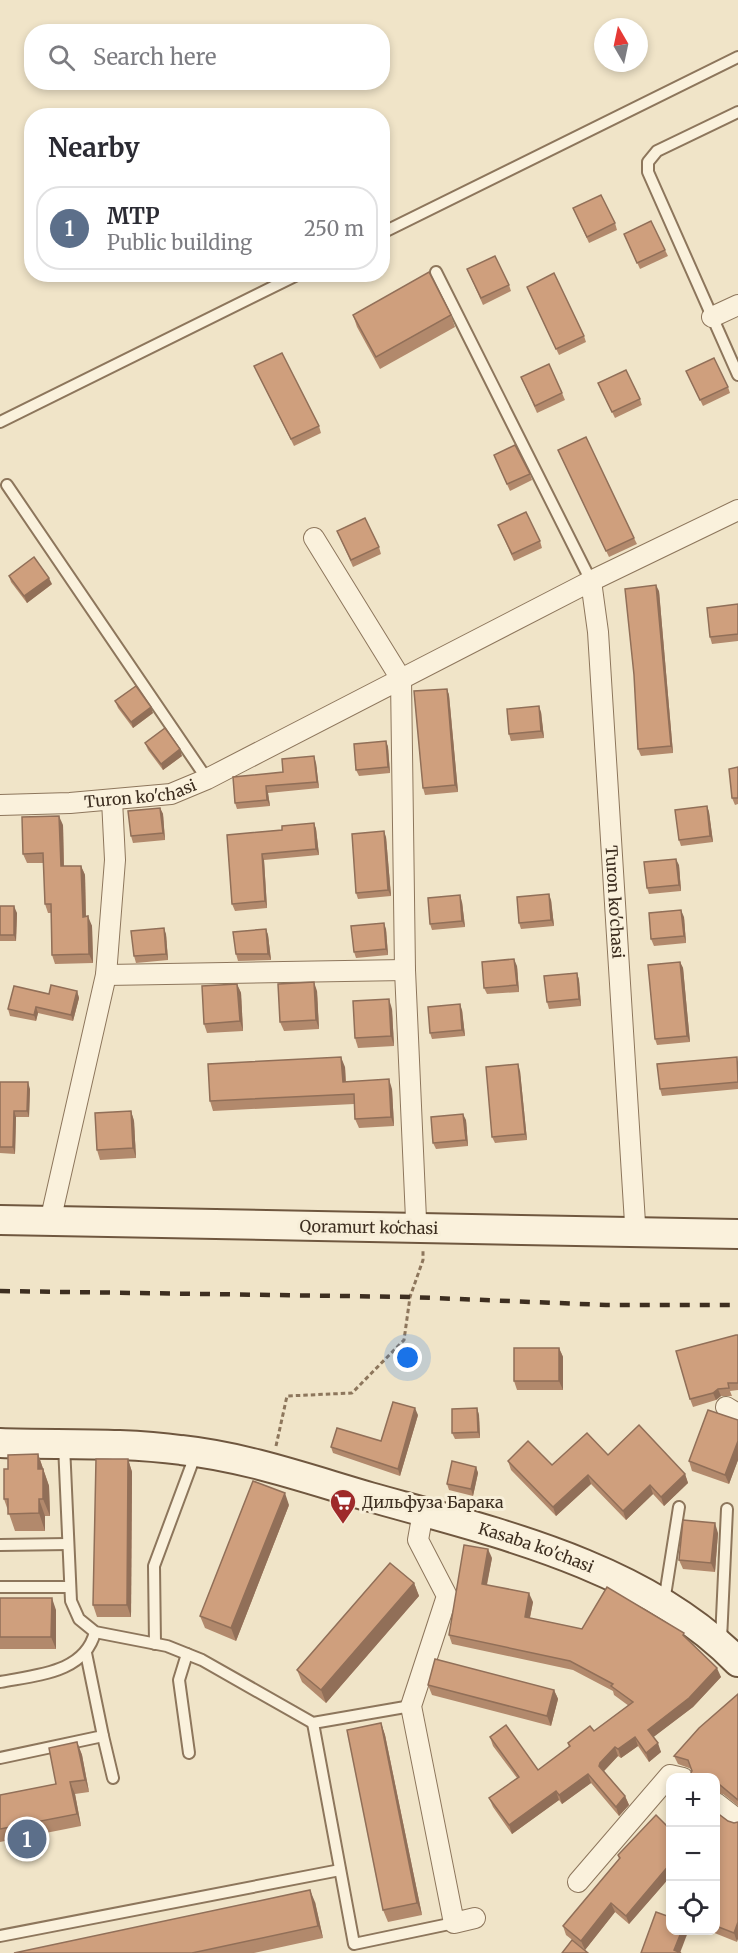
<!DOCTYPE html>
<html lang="en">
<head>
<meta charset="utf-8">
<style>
	:root { --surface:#fff; --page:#f7f7f7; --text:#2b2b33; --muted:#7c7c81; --line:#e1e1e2; --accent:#b45309 }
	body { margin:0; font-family:Merriweather,serif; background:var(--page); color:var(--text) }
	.controls { position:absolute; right:18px; bottom:18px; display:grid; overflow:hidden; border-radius:12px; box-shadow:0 3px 9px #0003 }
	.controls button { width:54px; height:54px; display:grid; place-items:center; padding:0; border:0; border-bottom:2px solid var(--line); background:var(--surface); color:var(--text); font:30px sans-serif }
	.compass { position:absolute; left:594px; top:18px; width:54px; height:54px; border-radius:50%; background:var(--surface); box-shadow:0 3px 9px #0003; rotate:351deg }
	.you { position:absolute; left:408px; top:1358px; width:21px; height:21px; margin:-15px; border:4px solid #fff; border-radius:50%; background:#1a73e8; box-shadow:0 0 0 9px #1a73e833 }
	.badge { display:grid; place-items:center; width:39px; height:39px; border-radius:50%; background:var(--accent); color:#fff; font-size:20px; font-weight:700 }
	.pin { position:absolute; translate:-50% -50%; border:3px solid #fff; box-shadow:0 2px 6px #0006 }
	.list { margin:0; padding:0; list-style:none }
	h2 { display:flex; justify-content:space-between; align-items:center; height:78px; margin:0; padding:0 24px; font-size:26px }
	h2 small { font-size:20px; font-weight:400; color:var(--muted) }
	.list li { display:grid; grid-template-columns:39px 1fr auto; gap:18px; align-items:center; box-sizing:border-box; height:84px; margin:0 12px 12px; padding:0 12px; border:2px solid var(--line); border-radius:24px }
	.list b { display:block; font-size:22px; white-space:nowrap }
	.list p { margin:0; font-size:20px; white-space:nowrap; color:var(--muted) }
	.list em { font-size:20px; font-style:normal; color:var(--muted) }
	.icon { flex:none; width:33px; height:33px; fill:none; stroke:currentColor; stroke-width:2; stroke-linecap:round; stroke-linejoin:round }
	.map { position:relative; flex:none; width:738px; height:1953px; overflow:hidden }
	.search { position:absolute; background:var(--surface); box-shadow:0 3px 9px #0003; left:24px; top:24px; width:366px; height:66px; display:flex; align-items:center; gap:15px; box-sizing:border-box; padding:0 21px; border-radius:24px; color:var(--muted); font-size:22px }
	.panel { position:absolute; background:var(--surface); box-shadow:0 3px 9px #0003; left:24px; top:108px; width:366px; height:174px; border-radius:24px }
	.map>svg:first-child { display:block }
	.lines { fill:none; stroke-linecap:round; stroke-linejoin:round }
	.lane-casing { stroke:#8d765c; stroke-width:14 }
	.street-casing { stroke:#8d765c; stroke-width:22 }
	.secondary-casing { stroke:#6f573f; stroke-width:32 }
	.path { stroke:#8d765c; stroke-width:3; stroke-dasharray:4.5 3; stroke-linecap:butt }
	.lane { stroke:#faf1dc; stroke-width:10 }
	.street { stroke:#faf1dc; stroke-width:20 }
	.secondary { stroke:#faf1dc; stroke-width:28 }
	.rail { stroke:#3d2e20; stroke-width:4.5; stroke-dasharray:10 10; stroke-linecap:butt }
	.wall { fill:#b2896c }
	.shaded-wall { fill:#916f58 }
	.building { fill:#cf9f7d; stroke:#916f58; stroke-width:1.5 }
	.labels { text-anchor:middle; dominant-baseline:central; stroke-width:6; stroke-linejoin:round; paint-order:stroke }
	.street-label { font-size:16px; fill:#3d2e20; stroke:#f7eed8 }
	.poi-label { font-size:16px; fill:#3d2e20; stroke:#f7eed8; text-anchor:start }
</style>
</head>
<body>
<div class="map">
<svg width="738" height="1953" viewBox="0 0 738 1953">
	<rect width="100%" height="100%" fill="#f0e4c8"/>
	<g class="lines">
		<g class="lane-casing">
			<g id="lane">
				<polyline points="738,112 657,151 648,162 648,172 738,375"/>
				<polyline points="382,233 738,57"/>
				<polyline points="436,272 591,581"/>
				<polyline points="0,422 299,274"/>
				<polyline points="7,485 207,779"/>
				<polyline points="64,1445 71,1601 79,1619 95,1632 167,1646 202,1660 313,1723 411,1706"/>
				<polyline points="0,1545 68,1544"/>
				<polyline points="0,1587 70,1587"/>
				<polyline points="664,1602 679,1507"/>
				<polyline points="721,1640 727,1509"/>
				<polyline points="155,1644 154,1566 196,1453"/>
				<polyline points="187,1654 179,1680 189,1753"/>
				<path d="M0 1682C36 1675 85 1673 95 1632"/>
				<polyline points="313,1723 354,1944 454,1923"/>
				<polyline points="103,1736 113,1778"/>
				<polyline points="0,1758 103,1736 86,1653"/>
				<polyline points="0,1936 340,1870"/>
			</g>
		</g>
		<g class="street-casing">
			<g id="street">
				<polyline points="712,317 738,305"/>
				<polyline points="314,538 401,679 405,970 416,1219"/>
				<path id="s1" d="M591 581 598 632 635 1223"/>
				<path id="s2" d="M0 805 70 803 171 794 207 779 591 581 738 510"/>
				<polyline points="106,975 405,970"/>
				<polyline points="52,1213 106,975 115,860 112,800"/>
				<polyline points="726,1407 738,1414"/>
				<polyline points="423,1512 418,1540 447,1596 411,1706 454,1923 475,1918"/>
				<polyline points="716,1803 738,1820"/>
				<polyline points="578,1882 670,1775 683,1778"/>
			</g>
		</g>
		<g class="secondary-casing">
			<g id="secondary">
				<polyline points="0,1220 738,1234"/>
				<path id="s3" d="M0 1443C60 1445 122 1442 181 1450 246 1457 308 1479 370 1497 495 1532 645 1566 738 1662"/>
			</g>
		</g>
		<polyline class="path" points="276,1446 287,1396 352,1393 404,1340 410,1297 423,1260 423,1249"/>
		<use href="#lane" class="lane"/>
		<use href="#street" class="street"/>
		<use href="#secondary" class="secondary"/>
		<polyline class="rail" points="0,1291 410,1297 606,1305 738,1305"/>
	</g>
	<g class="wall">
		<polygon points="573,208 615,223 617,230 589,243"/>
		<polygon points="624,234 665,250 668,256 640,269"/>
		<polygon points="467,269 509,285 511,291 483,305"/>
		<polygon points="527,287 584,336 586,342 559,355"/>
		<polygon points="353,315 451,315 455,327 380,369 357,327"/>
		<polygon points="254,366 319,426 321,433 294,446"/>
		<polygon points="686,371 728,387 730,393 703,406"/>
		<polygon points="521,377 562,393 565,400 537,413"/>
		<polygon points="598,383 640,399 642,405 615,418"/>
		<polygon points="558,450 634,538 637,544 609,557"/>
		<polygon points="494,455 530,474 532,480 510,491"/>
		<polygon points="498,525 540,541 542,548 514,561"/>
		<polygon points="337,531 379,547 381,554 353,567"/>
		<polygon points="9,576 52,584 27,603 11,582"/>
		<polygon points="659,591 673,753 641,756 638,749"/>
		<polygon points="738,604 738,641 712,644 710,637"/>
		<polygon points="447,689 449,695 458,792 425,795 423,788"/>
		<polygon points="115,701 153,713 133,728 118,708"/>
		<polygon points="541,712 544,738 511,741 509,734"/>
		<polygon points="386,741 388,747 390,773 359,776 356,770"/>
		<polygon points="145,743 182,756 163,770 148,750"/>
		<polygon points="316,763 319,788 268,793 270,806 237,809 235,803 283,772"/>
		<polygon points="738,767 738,804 735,805 732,798"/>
		<polygon points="707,806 709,812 713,842 681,846 679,840"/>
		<polygon points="160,808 163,814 165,840 133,843 131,836"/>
		<polygon points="314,823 316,829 319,855 264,860 267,908 235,911 232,904 227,835 282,830"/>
		<polygon points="63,825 64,866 81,866 85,875 86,916 92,926 93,963 55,964 52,955 51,913 48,913 45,904 44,863 27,863 23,854"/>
		<polygon points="386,837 391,896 358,899 356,893"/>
		<polygon points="679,865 681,891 649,894 647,888"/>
		<polygon points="551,900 554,926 521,929 519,923"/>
		<polygon points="462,902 465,927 432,930 430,924"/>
		<polygon points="0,906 17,913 16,941 0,941"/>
		<polygon points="684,917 686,943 654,946 651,939"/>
		<polygon points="266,929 268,935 271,960 238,961 236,954"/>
		<polygon points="386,929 388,955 356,958 354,952"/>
		<polygon points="166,934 168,960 136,963 134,956"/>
		<polygon points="680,962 683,968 690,1042 657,1045 655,1039"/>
		<polygon points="517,966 519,992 487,994 484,988"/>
		<polygon points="577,973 579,980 581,1006 549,1009 547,1002"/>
		<polygon points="237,984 241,993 243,1031 207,1033 204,1024"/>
		<polygon points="77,991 79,998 73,1021 38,1013 36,1021 10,1016 8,1009 49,994"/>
		<polygon points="317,991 319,1029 284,1031 280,1022"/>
		<polygon points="392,1009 394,1046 358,1048 355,1038"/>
		<polygon points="462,1010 465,1036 432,1039 430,1033"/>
		<polygon points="738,1061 738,1089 662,1096 660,1089"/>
		<polygon points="345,1067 346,1082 392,1089 394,1126 359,1128 355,1119 354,1104 213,1111 210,1101"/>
		<polygon points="520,1071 527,1140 495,1143 492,1137"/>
		<polygon points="0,1082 30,1089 29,1117 16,1117 15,1154 0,1153"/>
		<polygon points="131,1111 134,1121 136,1158 100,1160 97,1150"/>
		<polygon points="466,1120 468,1146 436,1149 433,1143"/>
		<polygon points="738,1335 738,1390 730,1391 732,1396 721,1396 716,1400 693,1407 690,1399"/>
		<polygon points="559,1348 563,1357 563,1390 517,1390 514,1381"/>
		<polygon points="477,1408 479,1415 480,1438 455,1439 452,1433"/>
		<polygon points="418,1415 400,1476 333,1453 331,1447 381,1441"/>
		<polygon points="738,1420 738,1460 729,1484 692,1471 689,1461"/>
		<polygon points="38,1454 49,1486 50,1516 45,1516 45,1531 15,1531 4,1499 8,1469"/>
		<polygon points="608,1455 685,1474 688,1483 664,1506 653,1494 626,1520 591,1484 556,1516 511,1470 508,1461 552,1465"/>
		<polygon points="128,1459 132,1472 131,1617 97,1617 93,1605"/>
		<polygon points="476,1467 478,1473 473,1496 449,1490 447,1484"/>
		<polygon points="289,1505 236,1641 205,1628 200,1616"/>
		<polygon points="718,1533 715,1572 683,1569 679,1560"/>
		<polygon points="492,1558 487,1585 533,1602 530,1618 582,1629 686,1638 721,1677 693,1707 653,1737 661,1752 649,1762 638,1746 621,1758 618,1756 604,1771 625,1796 629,1805 619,1816 591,1783 562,1804 559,1800 512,1834 493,1807 489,1798 517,1778 493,1746 490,1737 538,1770 569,1747 568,1743 594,1731 629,1706 614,1695 613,1691 573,1670 452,1644 449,1635"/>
		<polygon points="414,1583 419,1596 326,1703 302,1682 297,1670"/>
		<polygon points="0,1598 56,1610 56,1649 0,1649"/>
		<polygon points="428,1685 554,1690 558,1699 551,1726 432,1695"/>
		<polygon points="738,1694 738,1806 723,1794 716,1793 716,1778 678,1764 674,1756"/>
		<polygon points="381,1723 385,1735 422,1915 388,1922 383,1910"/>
		<polygon points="77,1742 82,1755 89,1792 75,1794 81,1826 0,1842 0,1795 56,1784"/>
		<polygon points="716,1812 737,1942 712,1932 711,1930 716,1930"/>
		<polygon points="670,1829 670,1877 629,1924 615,1912 585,1950 566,1935 563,1926 619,1859 618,1855"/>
		<polygon points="315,1902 323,1938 254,1953 14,1953"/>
	</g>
	<g class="shaded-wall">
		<polygon points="49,578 52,584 27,603 24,596"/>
		<polygon points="656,585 659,591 673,753 671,746"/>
		<polygon points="447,689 449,695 458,792 455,785"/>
		<polygon points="539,706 541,712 544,738 541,731"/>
		<polygon points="151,707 153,713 133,728 131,722"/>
		<polygon points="386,741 388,747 390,773 388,767"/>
		<polygon points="180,749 182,756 163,770 161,764"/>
		<polygon points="314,756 316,763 319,788 317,782"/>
		<polygon points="266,786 268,793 270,806 267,800"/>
		<polygon points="707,806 709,812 713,842 710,836"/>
		<polygon points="160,808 163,814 165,840 163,833"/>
		<polygon points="59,816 63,825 64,876 61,866"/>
		<polygon points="314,823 316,829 319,855 316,849"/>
		<polygon points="384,831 386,837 391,896 388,890"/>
		<polygon points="262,854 264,860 267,908 265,901"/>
		<polygon points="676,859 679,865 681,891 679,885"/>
		<polygon points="81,866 85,875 86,926 83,917"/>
		<polygon points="549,894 551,900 554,926 551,920"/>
		<polygon points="460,895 462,902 465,927 462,921"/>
		<polygon points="14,906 17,913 16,941 14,935"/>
		<polygon points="681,910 684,917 686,943 684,936"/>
		<polygon points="88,916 92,926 93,963 89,954"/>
		<polygon points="384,923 386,929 388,955 386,949"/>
		<polygon points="164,928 166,934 168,960 166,954"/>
		<polygon points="266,929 268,935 271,960 268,954"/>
		<polygon points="514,959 517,966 519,992 517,985"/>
		<polygon points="680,962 683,968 690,1042 687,1036"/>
		<polygon points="577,973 579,980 581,1006 579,999"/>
		<polygon points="314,982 317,991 319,1029 316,1020"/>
		<polygon points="237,984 241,993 243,1031 240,1021"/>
		<polygon points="77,991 79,998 73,1021 71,1015"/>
		<polygon points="389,999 392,1009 394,1046 391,1036"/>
		<polygon points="460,1004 462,1010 465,1036 462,1030"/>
		<polygon points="36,1007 38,1013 36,1021 34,1015"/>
		<polygon points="341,1057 345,1067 346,1091 343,1082"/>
		<polygon points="518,1064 520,1071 527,1140 525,1134"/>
		<polygon points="389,1079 392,1089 394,1126 391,1117"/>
		<polygon points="28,1082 30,1089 29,1117 27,1111"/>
		<polygon points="14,1111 16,1117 15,1154 13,1147"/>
		<polygon points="131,1111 134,1121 136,1158 133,1148"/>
		<polygon points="463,1114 466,1120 468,1146 466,1140"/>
		<polygon points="559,1348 563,1357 563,1390 559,1381"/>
		<polygon points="718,1389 721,1396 716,1400 713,1393"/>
		<polygon points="415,1408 418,1415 400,1476 398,1469"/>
		<polygon points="477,1408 479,1415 480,1438 478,1432"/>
		<polygon points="738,1441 738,1460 729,1484 725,1475"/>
		<polygon points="38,1454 49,1486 50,1516 43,1499 38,1469"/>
		<polygon points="128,1459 132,1472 131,1617 127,1605"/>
		<polygon points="476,1467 478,1473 473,1496 471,1489"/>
		<polygon points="685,1474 688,1483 664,1506 661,1497"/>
		<polygon points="588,1475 591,1484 556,1516 553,1507"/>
		<polygon points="650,1485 653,1494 626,1520 623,1511"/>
		<polygon points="285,1493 289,1505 236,1641 231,1628"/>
		<polygon points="39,1499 45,1516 45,1531 39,1513"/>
		<polygon points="715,1523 718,1533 715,1572 711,1563"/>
		<polygon points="488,1549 492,1558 485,1593 482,1584"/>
		<polygon points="414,1583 419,1596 326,1703 321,1690"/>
		<polygon points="529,1593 533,1602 528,1626 525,1617"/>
		<polygon points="52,1598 56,1610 56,1649 51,1637"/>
		<polygon points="717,1668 721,1677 693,1707 651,1739 648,1730"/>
		<polygon points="554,1690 558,1699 551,1726 547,1716"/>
		<polygon points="381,1723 385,1735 422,1915 417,1903"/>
		<polygon points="635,1737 638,1746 621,1758 618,1749"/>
		<polygon points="77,1742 82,1755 89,1792 85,1780"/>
		<polygon points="658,1743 661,1752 649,1762 646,1753"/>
		<polygon points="615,1747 618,1756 603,1772 599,1766 600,1763"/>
		<polygon points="588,1774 591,1783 562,1804 559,1795"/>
		<polygon points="70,1782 75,1794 81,1826 77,1814"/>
		<polygon points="556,1791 559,1800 512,1834 509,1825"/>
		<polygon points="625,1796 629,1805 619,1816 616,1807"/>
		<polygon points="670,1864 670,1877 629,1924 626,1916"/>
		<polygon points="310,1890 315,1902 323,1938 318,1926"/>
		<polygon points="611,1903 615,1912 585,1950 581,1941"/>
		<polygon points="738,1922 738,1939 737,1942 734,1933"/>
		<polygon points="682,1930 688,1930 688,1932 680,1953 674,1950"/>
	</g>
	<g class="building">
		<polygon points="601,195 615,223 587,237 573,208"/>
		<polygon points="651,221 665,250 637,263 624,234"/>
		<polygon points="495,256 509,285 481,298 467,269"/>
		<polygon points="429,272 451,315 376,357 353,315"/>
		<polygon points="554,273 584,336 556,349 527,287"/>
		<polygon points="282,353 319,426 291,439 254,366"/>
		<polygon points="714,358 728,387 700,400 686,371"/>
		<polygon points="549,364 562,393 535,406 521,377"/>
		<polygon points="626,370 640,399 612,412 598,383"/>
		<polygon points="586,437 634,538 606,551 558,450"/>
		<polygon points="515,445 530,474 507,484 494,455"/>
		<polygon points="526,512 540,541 512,554 498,525"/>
		<polygon points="365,518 379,547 351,560 337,531"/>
		<polygon points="34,557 49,578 24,596 9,576"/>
		<polygon points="656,585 671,746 638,749 634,675 625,589"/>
		<polygon points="738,604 738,634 710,637 707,608"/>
		<polygon points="136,686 151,707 131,722 115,701"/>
		<polygon points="447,689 455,785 423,788 414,691"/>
		<polygon points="539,706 541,731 509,734 507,709"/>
		<polygon points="165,728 180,749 161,764 145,743"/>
		<polygon points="386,741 388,767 356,770 354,744"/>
		<polygon points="314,756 317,782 266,786 267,800 235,803 233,777 283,772 282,759"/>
		<polygon points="738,767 738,798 732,798 729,769"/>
		<polygon points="707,806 710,836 679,840 675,810"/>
		<polygon points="160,808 163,833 131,836 128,811"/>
		<polygon points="59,816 61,866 81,866 83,917 88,916 89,954 52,955 51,904 45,904 43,853 23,854 22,817"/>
		<polygon points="314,823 316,849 262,854 265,901 232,904 227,835 282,830 282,826"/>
		<polygon points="384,831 388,890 356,893 352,834"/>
		<polygon points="676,859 679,885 647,888 644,862"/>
		<polygon points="549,894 551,920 519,923 517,897"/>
		<polygon points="460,895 462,921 430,924 428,898"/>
		<rect x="0" y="906" width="14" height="29"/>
		<polygon points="681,910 684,936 651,939 649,913"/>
		<polygon points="384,923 386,949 354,952 351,926"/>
		<polygon points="164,928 166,954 134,956 131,931"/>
		<polygon points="266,929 268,954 236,954 233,932"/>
		<polygon points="514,959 517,985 484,988 482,962"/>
		<polygon points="680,962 687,1036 655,1039 648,965"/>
		<polygon points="577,973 579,999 547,1002 544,976"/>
		<polygon points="314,982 316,1020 280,1022 278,984"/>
		<polygon points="237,984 240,1021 204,1024 202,986"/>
		<polygon points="51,985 77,991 71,1015 36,1007 34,1015 8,1009 14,986 49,994"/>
		<polygon points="389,999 391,1036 355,1038 353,1001"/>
		<polygon points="460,1004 462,1030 430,1033 428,1007"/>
		<polygon points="341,1057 343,1082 389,1079 391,1117 355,1119 354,1094 210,1101 208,1064"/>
		<polygon points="737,1057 738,1082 660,1089 657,1064"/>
		<polygon points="518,1064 525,1134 492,1137 486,1067"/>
		<polygon points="0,1082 28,1082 27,1111 14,1111 13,1147 0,1147"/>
		<polygon points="131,1111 133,1148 97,1150 95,1113"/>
		<polygon points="463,1114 466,1140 433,1143 431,1117"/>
		<polygon points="736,1335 738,1335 738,1383 728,1383 729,1388 718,1389 713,1393 690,1399 676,1351"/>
		<rect x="514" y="1348" width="45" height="33"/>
		<polygon points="393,1402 415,1408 398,1469 331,1447 337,1428 381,1441"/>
		<polygon points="477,1408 478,1432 452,1433 452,1409"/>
		<polygon points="708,1410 738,1420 738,1441 725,1475 689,1461"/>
		<polygon points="639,1425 685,1474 661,1497 650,1485 623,1511 588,1475 553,1507 508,1461 528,1441 552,1465 587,1433 608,1455"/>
		<polygon points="38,1454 38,1469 43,1469 43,1499 39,1499 39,1513 8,1514 8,1499 4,1499 4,1469 8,1469 8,1455"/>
		<polygon points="96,1459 128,1459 127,1605 93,1605"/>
		<polygon points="452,1461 476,1467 471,1489 447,1484"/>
		<polygon points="253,1481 285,1493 231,1628 200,1616"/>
		<polygon points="683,1520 715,1523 711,1563 679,1560"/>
		<polygon points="464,1545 488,1549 482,1584 529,1593 525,1617 582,1629 607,1587 684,1633 683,1635 717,1668 689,1698 648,1730 658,1743 646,1753 635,1737 618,1749 615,1747 600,1763 599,1766 625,1796 616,1807 588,1774 559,1795 556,1791 509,1825 489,1798 519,1777 490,1737 506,1725 538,1770 570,1746 568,1743 590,1726 594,1731 633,1702 611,1686 613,1684 570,1661 449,1635"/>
		<polygon points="390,1563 414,1583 321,1690 297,1670"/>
		<polygon points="0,1598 52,1598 51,1637 0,1637"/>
		<polygon points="435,1659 554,1690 547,1716 428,1685"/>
		<polygon points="738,1694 738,1800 720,1785 716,1784 716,1778 688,1778 692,1771 688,1760 674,1756 699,1728"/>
		<polygon points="381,1723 417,1903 383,1910 347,1730"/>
		<polygon points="77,1742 85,1780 70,1782 77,1814 0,1829 0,1795 56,1784 49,1748"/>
		<polygon points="716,1812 728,1821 734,1823 738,1822 738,1922 734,1933 716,1926"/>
		<polygon points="656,1815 670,1829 670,1864 626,1916 611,1903 581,1941 563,1926 620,1858 618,1855"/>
		<polygon points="310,1890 318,1926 192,1953 14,1953"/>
		<polygon points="656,1912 670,1917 670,1930 682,1930 674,1950 681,1953 641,1953"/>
		<polygon points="572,1940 588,1953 562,1953"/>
	</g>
	<defs>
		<g id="supermarket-pin" transform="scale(1.35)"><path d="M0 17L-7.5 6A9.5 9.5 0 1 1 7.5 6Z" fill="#9e2a2b" stroke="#f7eed8"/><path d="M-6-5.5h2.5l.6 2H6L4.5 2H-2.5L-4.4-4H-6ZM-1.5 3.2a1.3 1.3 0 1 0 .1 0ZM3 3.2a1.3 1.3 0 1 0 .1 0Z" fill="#fff"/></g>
	</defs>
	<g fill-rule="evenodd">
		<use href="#supermarket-pin" x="343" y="1502"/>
	</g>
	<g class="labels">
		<g class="street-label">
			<text stroke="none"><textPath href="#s2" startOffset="141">Turon ko'chasi</textPath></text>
			<text stroke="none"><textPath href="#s1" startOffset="322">Turon ko'chasi</textPath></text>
			<text transform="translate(369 1227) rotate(1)">Qoramurt koʻchasi</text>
			<text stroke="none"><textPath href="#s3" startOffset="550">Kasaba ko'chasi</textPath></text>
		</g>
		<g class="poi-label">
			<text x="362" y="1502">Дильфуза Барака</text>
		</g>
	</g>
</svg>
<div class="controls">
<button>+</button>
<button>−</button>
<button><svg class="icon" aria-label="locate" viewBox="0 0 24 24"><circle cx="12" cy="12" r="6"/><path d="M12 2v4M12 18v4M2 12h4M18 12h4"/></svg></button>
</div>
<svg class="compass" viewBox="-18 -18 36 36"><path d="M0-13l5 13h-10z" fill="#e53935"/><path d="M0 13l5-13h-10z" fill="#7c7c81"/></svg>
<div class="you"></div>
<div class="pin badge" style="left:27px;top:1839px;background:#5c6f8a">1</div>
<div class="search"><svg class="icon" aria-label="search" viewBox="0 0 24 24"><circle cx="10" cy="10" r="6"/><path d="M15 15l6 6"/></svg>Search here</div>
<section class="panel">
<h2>Nearby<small></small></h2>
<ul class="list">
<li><span class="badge" style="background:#5c6f8a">1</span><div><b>MTP</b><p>Public building</p></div><em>250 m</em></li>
</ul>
</section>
</div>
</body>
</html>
